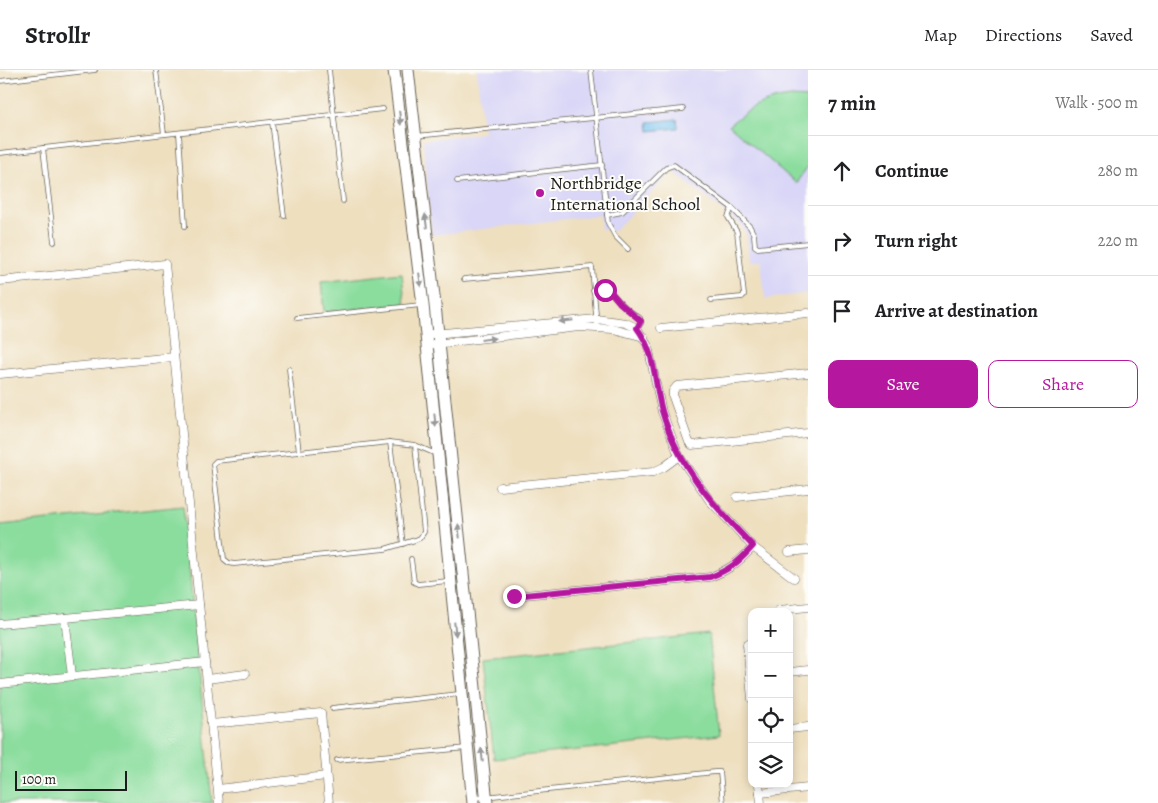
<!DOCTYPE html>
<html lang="en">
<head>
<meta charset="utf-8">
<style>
	:root { --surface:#fff; --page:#f2f2f2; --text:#202124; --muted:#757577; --line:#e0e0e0; --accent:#b5179e }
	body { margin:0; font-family:Alegreya,serif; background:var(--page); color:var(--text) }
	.controls { position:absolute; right:15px; bottom:15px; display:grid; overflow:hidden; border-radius:10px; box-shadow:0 2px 8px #0003 }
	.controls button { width:45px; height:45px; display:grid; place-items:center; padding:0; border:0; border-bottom:1px solid var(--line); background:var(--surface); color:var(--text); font:25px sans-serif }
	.scale { position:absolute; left:15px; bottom:12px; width:112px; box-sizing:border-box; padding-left:5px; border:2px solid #1c1c1c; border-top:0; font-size:14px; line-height:18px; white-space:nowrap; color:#1c1c1c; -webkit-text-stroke:4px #fdfcf7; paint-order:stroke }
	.stop { position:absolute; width:15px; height:15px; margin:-11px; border:4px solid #b5179e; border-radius:50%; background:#fff }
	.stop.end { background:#b5179e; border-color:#fff; box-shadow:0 1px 5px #0008 }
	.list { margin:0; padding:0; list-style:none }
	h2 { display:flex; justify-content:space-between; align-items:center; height:65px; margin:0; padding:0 20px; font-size:21px }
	h2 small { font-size:16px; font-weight:400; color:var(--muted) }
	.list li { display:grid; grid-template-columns:32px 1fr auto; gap:15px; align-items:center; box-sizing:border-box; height:70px; padding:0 20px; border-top:1px solid var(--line) }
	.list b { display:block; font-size:19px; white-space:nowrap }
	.list em { font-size:16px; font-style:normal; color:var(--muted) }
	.actions { display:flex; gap:10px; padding:15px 20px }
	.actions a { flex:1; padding:11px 0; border:1px solid var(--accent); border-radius:10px; text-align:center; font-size:18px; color:var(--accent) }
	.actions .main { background:var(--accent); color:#fff }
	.icon { flex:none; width:28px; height:28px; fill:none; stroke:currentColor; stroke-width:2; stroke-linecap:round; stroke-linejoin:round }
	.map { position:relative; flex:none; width:808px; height:733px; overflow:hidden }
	header { display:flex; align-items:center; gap:30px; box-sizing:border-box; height:70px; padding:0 25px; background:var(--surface); border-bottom:1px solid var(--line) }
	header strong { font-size:24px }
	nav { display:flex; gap:28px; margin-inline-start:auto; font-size:18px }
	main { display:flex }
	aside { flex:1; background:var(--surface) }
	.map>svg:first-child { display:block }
	.built { fill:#d9d6f7 }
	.green { fill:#8bdd9e; stroke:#547c5d }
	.water { fill:#76c1ef; stroke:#496e86 }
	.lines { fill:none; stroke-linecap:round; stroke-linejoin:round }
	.service-casing { stroke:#666055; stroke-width:5.5 }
	.minor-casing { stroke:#666055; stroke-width:9 }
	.primary-casing { stroke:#666055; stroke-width:13 }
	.service { stroke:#fff; stroke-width:4 }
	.minor { stroke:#fff; stroke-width:8 }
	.primary { stroke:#fff; stroke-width:11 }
	.oneway { fill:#999 }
	.route { stroke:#b5179e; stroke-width:6 }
	.poi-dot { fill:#b5179e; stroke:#fdfcf7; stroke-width:2 }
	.labels { text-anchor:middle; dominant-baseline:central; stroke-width:4; stroke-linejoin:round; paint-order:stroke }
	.poi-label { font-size:18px; fill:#1c1c1c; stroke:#fdfcf7; text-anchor:start }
</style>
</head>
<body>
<header>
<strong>Strollr</strong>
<nav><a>Map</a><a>Directions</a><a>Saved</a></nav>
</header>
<main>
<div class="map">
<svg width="808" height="733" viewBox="0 0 808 733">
	<rect width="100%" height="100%" fill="#fdfcf7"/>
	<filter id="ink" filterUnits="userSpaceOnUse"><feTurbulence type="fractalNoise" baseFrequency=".02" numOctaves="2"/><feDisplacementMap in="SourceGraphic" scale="10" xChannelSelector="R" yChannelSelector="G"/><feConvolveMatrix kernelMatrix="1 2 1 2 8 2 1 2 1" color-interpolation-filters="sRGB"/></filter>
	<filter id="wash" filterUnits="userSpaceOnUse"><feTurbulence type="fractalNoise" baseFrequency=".0096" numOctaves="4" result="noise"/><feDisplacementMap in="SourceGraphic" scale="20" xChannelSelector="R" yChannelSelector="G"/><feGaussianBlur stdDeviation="1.12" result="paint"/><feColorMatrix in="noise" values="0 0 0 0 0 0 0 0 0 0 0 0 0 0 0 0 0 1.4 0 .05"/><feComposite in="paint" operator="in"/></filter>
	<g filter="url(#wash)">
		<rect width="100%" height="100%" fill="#eedfbf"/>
		<polygon class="built" points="477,0 808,0 808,223 765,229 761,191 749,191 747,165 742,156 673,101 614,161 601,159 600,145 432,165 423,70 483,63"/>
		<g class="green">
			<path d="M791 27 808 28V96L796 113 729 55C749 38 764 30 791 27Z"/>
			<polygon points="402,203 405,234 324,242 321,212"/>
			<polygon points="183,436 212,733 0,733 0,455"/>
			<polygon points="709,564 719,665 494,689 483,588"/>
		</g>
		<polygon class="water" points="677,49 678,58 649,61 648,52"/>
	</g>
	<g filter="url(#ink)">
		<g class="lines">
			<g class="service-casing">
				<g id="service">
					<polyline points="156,0 164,64"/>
					<polyline points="329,0 343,131"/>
					<polyline points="591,0 608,153 615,166 628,179"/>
					<polyline points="0,11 95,0"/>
					<polyline points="272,52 284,146"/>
					<polyline points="179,63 185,156"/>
					<polyline points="416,66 683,39"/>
					<polyline points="43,78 54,172"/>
					<polyline points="0,83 383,39"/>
					<polyline points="457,111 602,95"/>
					<polyline points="607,145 622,142 666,98 674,95 732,138 750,157 754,165 755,176 758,178 808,173"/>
					<polyline points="464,209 592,197 597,257"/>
					<polyline points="593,221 608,220 627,239 640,248 641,253 636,259"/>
					<polyline points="711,230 742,227 744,225 737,162 728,147 732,138"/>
					<polyline points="297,248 421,235"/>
					<polyline points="289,299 299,382"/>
					<polyline points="390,372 403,474"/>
					<polyline points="415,375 424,462 420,468 415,470 385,479 234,494 229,493 224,489 213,394 216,391 390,372 415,375 436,384"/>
					<polyline points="411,489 414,512 418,514 448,511"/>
					<polyline points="332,638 459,624"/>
					<polyline points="337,690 467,678"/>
					<polyline points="475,728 715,702 720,702 723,733"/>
				</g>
			</g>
			<g class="minor-casing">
				<g id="minor">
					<polyline points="0,211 165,194 219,733"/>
					<polyline points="661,258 808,243"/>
					<polyline points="433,264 596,249 626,253 637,258 648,276 662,342 679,386 710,431 730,452 753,477 794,508"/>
					<polyline points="426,275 579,257 613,259 644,267"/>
					<polyline points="808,303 677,316 673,321 673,327 689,372 692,375 808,363"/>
					<polyline points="0,304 174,287"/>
					<polyline points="500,417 653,402 664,397 679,386"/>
					<polyline points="737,427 808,419"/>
					<polyline points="789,482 808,480"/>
					<path d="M514 526 710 507C729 500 739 492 753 477"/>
					<polyline points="779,540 808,537"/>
					<polyline points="65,548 199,535"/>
					<polyline points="0,554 65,548 72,606"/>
					<polyline points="747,574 752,629"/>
					<polyline points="789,602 808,600"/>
					<polyline points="207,609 245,604"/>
					<polyline points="0,614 205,592"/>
					<polyline points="211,654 321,643 329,733"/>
					<polyline points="789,659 808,657"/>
					<polyline points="759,714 761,733"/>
					<polyline points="218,719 326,706"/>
					<polyline points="760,723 808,718"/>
				</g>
			</g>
			<g class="primary-casing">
				<g id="primary">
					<polyline points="394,0 423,235 473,733"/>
					<polyline points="408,0 435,235 487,733"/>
				</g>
			</g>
			<use href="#service" class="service"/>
			<use href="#minor" class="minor"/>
			<use href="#primary" class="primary"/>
		</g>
		<defs><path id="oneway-solid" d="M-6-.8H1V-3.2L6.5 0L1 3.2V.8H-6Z" transform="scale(1.25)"/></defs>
		<g class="oneway">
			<use href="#oneway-solid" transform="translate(400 48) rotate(83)"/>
			<use href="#oneway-solid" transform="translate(426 151) rotate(-97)"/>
			<use href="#oneway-solid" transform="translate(420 210) rotate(83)"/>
			<use href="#oneway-solid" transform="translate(566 251) rotate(174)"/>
			<use href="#oneway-solid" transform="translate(488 269) rotate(-7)"/>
			<use href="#oneway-solid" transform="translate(435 350) rotate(84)"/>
			<use href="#oneway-solid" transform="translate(459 461) rotate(-96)"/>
			<use href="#oneway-solid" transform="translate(455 559) rotate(84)"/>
			<use href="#oneway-solid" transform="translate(482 685) rotate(-96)"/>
		</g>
	</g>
	<g class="lines" filter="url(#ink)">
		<path class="route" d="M514 526 710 507C729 500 739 492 753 476 714 436 678 397 662 341 654 312 656 283 637 258L641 251 620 233 611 222 605 220"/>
	</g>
	<circle class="poi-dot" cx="540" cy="123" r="5"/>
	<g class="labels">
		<g class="poi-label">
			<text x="550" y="113">Northbridge<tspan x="550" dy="21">International School</tspan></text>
		</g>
	</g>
</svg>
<div class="controls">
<button>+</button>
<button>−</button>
<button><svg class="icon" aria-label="locate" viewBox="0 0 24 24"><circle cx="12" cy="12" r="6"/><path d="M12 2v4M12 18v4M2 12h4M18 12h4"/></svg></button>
<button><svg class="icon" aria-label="layers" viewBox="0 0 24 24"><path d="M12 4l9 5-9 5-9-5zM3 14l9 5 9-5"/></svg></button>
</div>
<div class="scale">100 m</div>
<div class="stop" style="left:605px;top:220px"></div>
<div class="stop end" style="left:514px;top:526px"></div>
</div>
<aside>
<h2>7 min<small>Walk · 500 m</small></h2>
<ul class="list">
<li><svg class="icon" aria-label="ahead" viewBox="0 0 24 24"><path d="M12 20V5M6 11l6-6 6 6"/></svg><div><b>Continue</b></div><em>280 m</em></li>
<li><svg class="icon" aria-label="right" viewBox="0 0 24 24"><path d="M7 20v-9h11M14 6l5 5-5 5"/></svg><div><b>Turn right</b></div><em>220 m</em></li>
<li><svg class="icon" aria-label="arrive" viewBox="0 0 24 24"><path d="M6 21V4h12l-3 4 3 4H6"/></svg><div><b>Arrive at destination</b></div></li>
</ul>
<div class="actions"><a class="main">Save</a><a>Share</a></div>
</aside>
</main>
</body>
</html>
